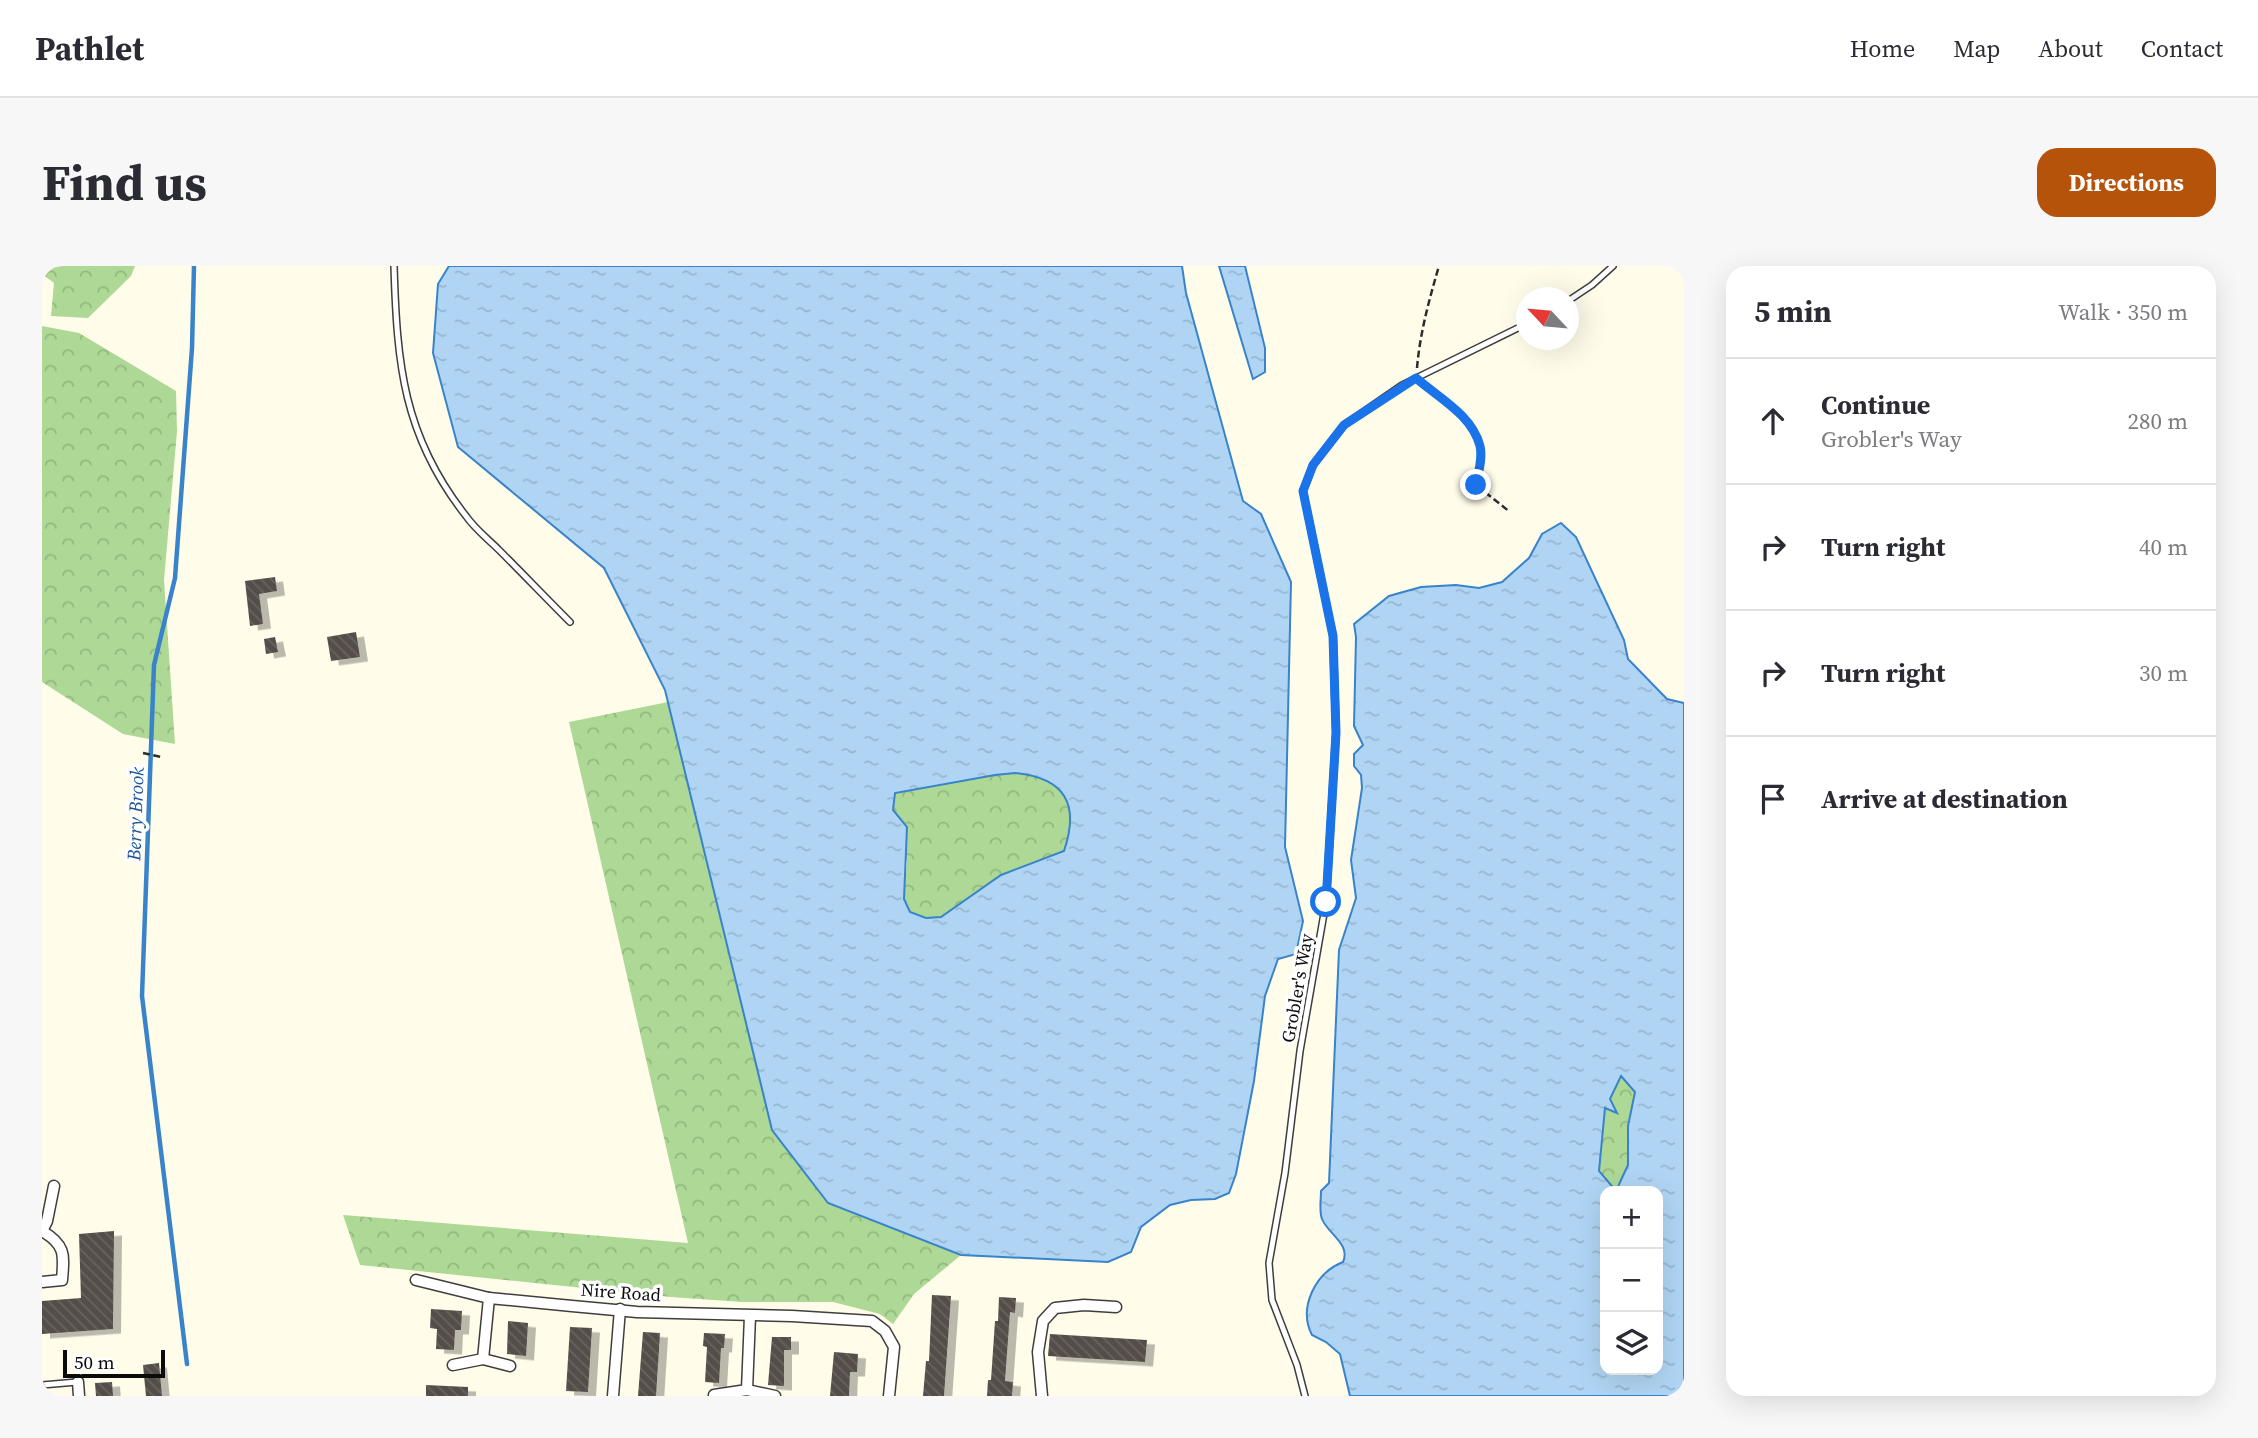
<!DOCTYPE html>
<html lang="en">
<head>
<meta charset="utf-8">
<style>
	:root { --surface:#fff; --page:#f7f7f7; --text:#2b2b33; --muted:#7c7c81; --line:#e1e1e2; --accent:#b45309 }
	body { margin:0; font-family:"Source Serif 4",serif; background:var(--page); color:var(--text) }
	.controls { position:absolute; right:21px; bottom:21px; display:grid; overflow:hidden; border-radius:14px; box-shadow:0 7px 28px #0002 }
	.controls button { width:63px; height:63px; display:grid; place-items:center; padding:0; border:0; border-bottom:2px solid var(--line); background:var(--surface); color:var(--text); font:35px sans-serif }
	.compass { position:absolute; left:1474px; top:21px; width:63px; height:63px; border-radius:50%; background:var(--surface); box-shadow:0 7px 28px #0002; rotate:296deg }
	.scale { position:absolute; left:21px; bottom:18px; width:102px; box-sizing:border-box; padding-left:7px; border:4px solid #0b0b0b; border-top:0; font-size:19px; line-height:24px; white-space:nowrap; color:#0b0b0b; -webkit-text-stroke:5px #fff; paint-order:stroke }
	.stop { position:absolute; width:21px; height:21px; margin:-16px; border:5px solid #1a73e8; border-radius:50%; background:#fff }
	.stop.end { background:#1a73e8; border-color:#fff; box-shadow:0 2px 7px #0008 }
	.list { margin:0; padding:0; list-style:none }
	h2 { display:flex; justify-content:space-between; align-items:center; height:91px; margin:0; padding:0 28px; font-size:30px }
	h2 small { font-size:23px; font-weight:400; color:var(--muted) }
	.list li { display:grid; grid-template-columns:46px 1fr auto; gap:21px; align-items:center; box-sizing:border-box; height:126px; padding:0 28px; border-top:2px solid var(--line) }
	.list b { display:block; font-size:26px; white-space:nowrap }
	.list p { margin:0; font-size:23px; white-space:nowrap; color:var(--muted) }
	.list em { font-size:23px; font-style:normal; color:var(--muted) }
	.icon { flex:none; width:38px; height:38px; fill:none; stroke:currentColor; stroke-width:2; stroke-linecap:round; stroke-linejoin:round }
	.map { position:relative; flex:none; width:1642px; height:1130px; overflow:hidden; border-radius:21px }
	header { display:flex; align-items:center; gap:42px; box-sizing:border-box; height:98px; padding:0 35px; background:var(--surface); border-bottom:2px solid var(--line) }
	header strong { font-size:33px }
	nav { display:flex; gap:38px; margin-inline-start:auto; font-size:24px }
	.intro { display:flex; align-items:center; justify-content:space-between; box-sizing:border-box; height:168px; padding:0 42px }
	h1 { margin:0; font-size:49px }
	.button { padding:18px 32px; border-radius:21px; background:var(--accent); color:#fff; font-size:24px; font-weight:700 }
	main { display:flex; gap:42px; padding:0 42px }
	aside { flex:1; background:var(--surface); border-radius:21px; box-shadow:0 7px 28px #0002 }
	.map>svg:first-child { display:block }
	.forest { fill:url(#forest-crowns) }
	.water { fill:url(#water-ripples); stroke:#3983ca; stroke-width:2; fill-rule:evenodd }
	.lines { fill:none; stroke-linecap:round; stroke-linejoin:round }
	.stream { stroke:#3983ca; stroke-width:4.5 }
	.building { fill:url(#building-back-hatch); filter:url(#shadow) }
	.service-casing { stroke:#3e3e3e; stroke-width:8 }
	.minor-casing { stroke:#3e3e3e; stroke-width:13 }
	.path { stroke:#2d2d2d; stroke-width:2.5; stroke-dasharray:7 3.5; stroke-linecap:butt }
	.service { stroke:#fff; stroke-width:5 }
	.minor { stroke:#fff; stroke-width:10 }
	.route { stroke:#1a73e8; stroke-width:9 }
	.labels { text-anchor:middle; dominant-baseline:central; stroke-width:7; stroke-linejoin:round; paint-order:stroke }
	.street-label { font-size:18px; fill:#0b0b0b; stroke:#fff }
	.water-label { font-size:19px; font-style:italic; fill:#18559a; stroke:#fff }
</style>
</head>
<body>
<header>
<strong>Pathlet</strong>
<nav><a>Home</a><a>Map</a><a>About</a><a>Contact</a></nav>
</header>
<div class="intro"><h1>Find us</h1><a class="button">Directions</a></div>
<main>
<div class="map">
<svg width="1642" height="1130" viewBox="0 0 1642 1130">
	<defs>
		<pattern id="forest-crowns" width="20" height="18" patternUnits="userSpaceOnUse" patternTransform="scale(1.75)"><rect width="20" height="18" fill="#add895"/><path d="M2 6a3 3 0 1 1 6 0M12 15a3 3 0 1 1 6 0" fill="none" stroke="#94b87f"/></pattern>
		<pattern id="water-ripples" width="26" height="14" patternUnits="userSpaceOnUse" patternTransform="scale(1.75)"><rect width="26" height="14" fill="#b0d5f4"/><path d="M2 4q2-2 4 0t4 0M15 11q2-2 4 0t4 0" fill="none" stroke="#96b6d0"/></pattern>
		<pattern id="building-back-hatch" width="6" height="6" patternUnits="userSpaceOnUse" patternTransform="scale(1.75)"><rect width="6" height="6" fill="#544e48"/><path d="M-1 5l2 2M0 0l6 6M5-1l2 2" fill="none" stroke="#68635e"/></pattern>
		<filter id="shadow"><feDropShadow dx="8" dy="4.5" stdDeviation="0" flood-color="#0004"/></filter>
	</defs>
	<rect width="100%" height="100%" fill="#fffcea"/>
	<g class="forest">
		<polygon points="0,0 93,0 89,10 46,52 9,50 12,17 0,8"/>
		<polygon points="0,60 37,67 134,125 135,165 122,314 133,478 81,468 0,416"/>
		<polygon points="626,436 730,864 786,937 919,989 872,1028 851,1058 838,1048 791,1036 700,1036 629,1031 318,999 301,949 646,977 527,456"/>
		<path d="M973 507C1023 512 1038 538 1022 585L959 609 899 651 884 652 868 646 862 633 865 596 851 544 853 526 953 509Z"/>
		<polygon points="1579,809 1593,826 1586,860 1586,899 1574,925 1557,905 1563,841 1573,847 1568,833"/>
	</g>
	<g class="water">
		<path d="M407 0H1140L1144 27 1201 235 1219 248 1249 316 1243 581 1261 655 1254 688 1236 693 1223 730 1212 815 1194 908 1187 927 1173 933 1149 934 1128 939 1099 961 1089 986 1066 996 919 989 786 937 730 864 623 424 562 302 416 181 391 87 396 18ZM973 507C1023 512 1038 538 1022 585L959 609 899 651 884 652 868 646 862 633 865 561 851 544 853 527 953 509Z"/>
		<polygon points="1177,0 1203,0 1223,82 1223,106 1211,113"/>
		<path d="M1519 257 1534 271 1582 374 1586 393 1625 433 1642 437V1130H1308L1298 1088 1284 1076 1270 1069C1256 1042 1273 1007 1301 996 1309 978 1286 968 1280 953 1277 946 1279 933 1279 925L1287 917 1297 684 1314 632 1309 594 1320 522 1319 509 1312 500V488L1321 479 1312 460 1314 371 1312 358 1347 330 1379 321 1414 319 1437 322 1460 316 1487 292 1500 268ZM1579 810 1593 826 1586 860V899L1574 925 1557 905 1563 842 1575 847 1568 833ZM1616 925V1104H1563V925Z"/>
	</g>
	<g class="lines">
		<polyline class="stream" points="145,1098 100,730 112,399 133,312 150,82 152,0"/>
	</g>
	<g class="building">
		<polygon points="233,311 235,325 217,328 221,358 208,360 203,315"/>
		<polygon points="314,366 318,391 289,395 285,371"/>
		<polygon points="233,371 236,386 224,388 222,373"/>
		<polygon points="72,965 71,1063 0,1068 0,1035 39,1032 37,968"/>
		<polygon points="890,1029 909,1030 902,1130 881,1130 884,1095 887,1095"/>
		<polygon points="957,1031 974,1032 973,1047 968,1046 963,1115 971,1116 970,1130 945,1130 946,1114 949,1114 953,1055 956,1055"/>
		<polygon points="389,1043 420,1045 419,1064 413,1064 412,1084 394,1083 395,1063 388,1062"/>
		<polygon points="466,1055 486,1057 484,1090 465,1088"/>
		<polygon points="528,1061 550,1062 546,1126 524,1125"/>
		<polygon points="601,1066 618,1067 614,1130 596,1130"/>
		<polygon points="662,1067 683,1068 682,1082 679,1082 677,1117 663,1116 665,1081 661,1080"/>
		<polygon points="1008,1068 1105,1074 1103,1096 1006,1090"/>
		<polygon points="730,1071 749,1071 749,1084 742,1084 742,1120 726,1119"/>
		<polygon points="792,1086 816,1088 815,1106 808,1106 807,1130 788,1130"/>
		<polygon points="117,1097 120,1130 104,1130 101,1099"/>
		<polygon points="70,1116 71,1130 54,1130 53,1117"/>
		<polygon points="384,1119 426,1121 426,1130 384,1130"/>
	</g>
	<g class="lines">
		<g class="service-casing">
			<g id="service">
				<path d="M352 0C355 98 361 170 424 250 433 263 446 273 457 284 481 308 504 332 528 356"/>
				<polyline points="1526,35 1550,19 1571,0"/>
				<polyline points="0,1119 35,1116"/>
				<polyline points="1263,1130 1255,1099 1230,1034 1227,997 1243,907 1258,785 1284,636 1294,467 1291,370 1261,225 1271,199 1302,159 1360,119 1484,58"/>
			</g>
		</g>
		<g class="minor-casing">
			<g id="minor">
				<polyline points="0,965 5,955 12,920"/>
				<polyline points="374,1014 447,1032 530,1040 595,1046 750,1050 830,1055 843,1065 852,1081 847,1130"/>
				<path d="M0 1016 20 1014C22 989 24 979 0 965"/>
				<polyline points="441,1093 468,1100"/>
				<polyline points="411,1099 441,1093 447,1032"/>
				<polyline points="36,1116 37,1130"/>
				<polyline points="705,1124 733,1130"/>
				<polyline points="672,1129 705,1124 708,1050"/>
				<polyline points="571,1130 578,1043"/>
				<polyline points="1000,1130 996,1086 1001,1055 1013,1042 1042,1039 1074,1041"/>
			</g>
		</g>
		<g class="path">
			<path d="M1375 102C1378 67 1387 34 1397 0"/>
			<path d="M1382 119C1402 137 1439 155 1439 186 1439 197 1436 208 1434 219L1468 246"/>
			<polyline points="101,487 119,491"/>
		</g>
		<use href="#service" class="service"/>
		<use href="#minor" class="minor"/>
	</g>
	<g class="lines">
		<path class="route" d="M1284 636 1294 467 1291 370 1261 225 1271 199 1302 159 1374 112C1397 132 1430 149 1438 180 1441 192 1436 208 1434 219"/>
	</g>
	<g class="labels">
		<g class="street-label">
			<text transform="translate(1255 722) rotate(-80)">Grobler's Way</text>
			<text transform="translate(579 1026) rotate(4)">Nire Road</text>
		</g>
		<g class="water-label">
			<text transform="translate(93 548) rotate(-88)">Berry Brook</text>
		</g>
	</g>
</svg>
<div class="controls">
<button>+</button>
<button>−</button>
<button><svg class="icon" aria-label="layers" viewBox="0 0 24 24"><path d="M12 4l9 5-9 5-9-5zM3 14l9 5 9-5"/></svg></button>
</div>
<svg class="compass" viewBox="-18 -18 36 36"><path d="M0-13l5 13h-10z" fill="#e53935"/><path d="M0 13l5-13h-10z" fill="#7c7c81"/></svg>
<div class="scale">50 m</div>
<div class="stop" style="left:1284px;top:636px"></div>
<div class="stop end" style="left:1434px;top:219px"></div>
</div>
<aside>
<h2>5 min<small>Walk · 350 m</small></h2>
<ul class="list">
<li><svg class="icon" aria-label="ahead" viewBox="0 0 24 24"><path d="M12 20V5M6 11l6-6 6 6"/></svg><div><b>Continue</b><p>Grobler's Way</p></div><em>280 m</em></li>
<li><svg class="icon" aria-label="right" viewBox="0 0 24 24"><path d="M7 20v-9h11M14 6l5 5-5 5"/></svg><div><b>Turn right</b></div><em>40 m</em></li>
<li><svg class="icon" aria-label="right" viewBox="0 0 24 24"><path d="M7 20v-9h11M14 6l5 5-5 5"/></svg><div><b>Turn right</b></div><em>30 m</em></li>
<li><svg class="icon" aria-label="arrive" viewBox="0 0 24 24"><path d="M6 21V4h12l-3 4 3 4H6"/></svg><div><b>Arrive at destination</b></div></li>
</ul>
</aside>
</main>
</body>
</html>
